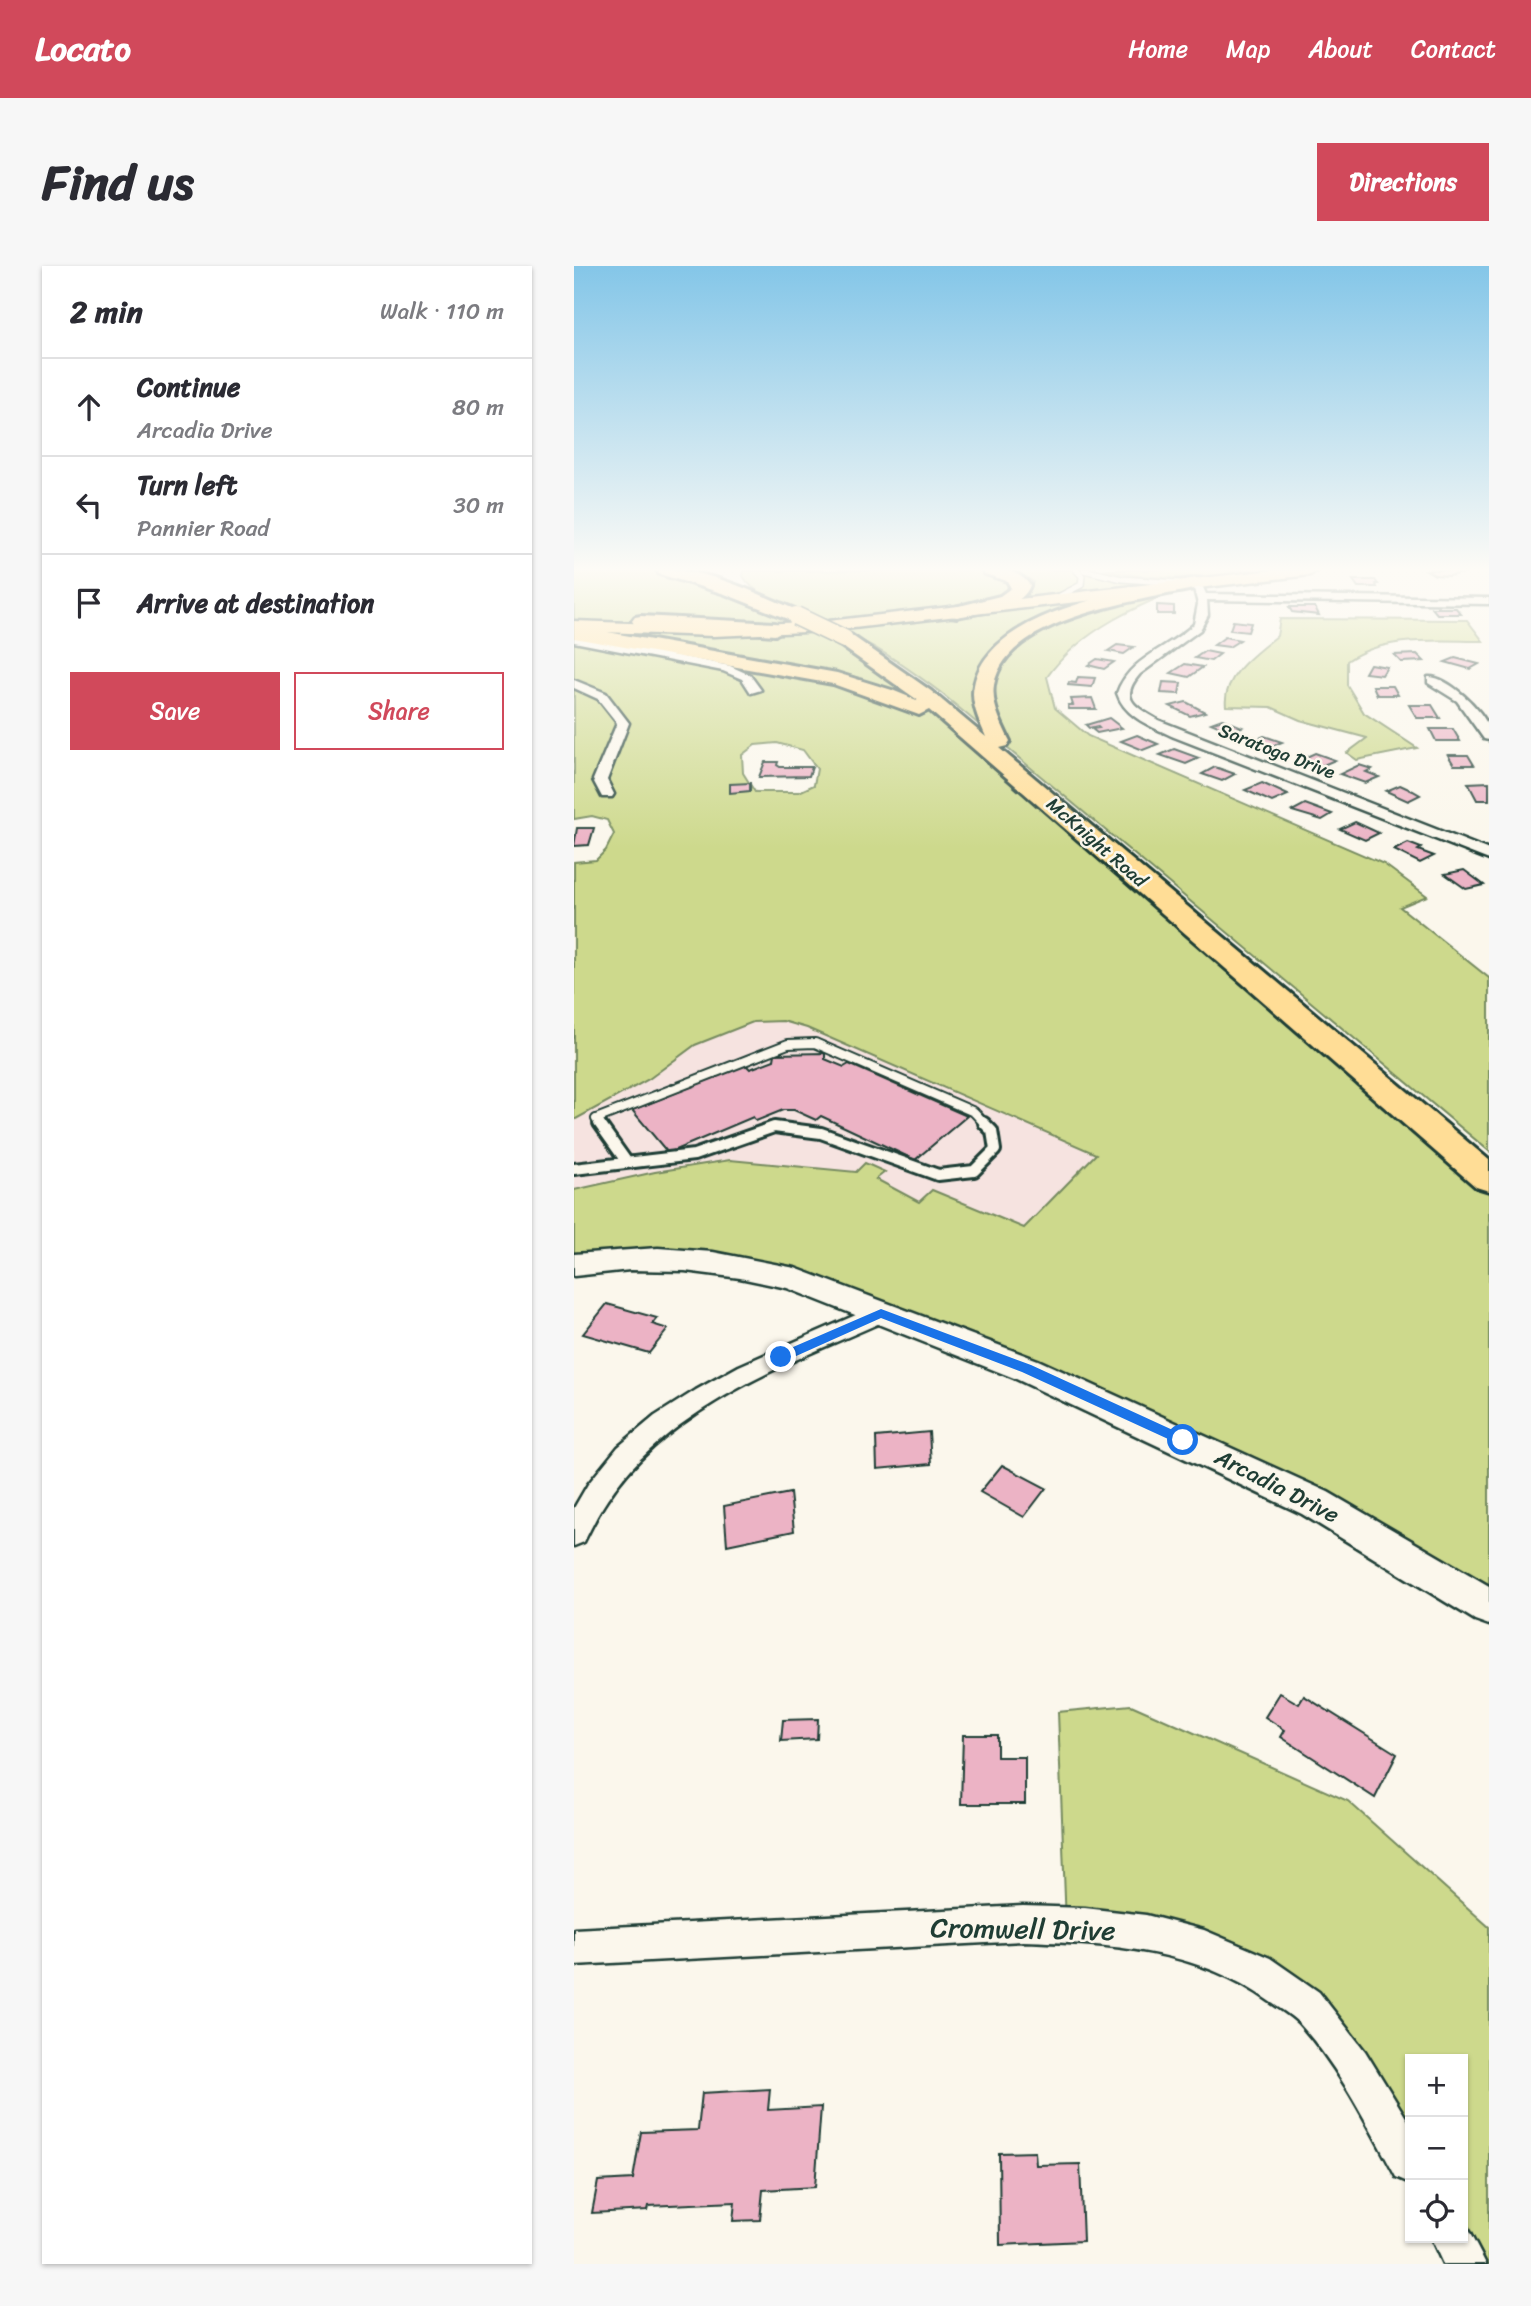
<!DOCTYPE html>
<html lang="en">
<head>
<meta charset="utf-8">
<style>
	:root { --surface:#fff; --page:#f7f7f7; --text:#2b2b33; --muted:#7c7c81; --line:#e1e1e2; --accent:#d1495b }
	body { margin:0; font-family:Sriracha,sans-serif; background:var(--page); color:var(--text) }
	.controls { position:absolute; right:21px; bottom:21px; display:grid; overflow:hidden; border-radius:0px; box-shadow:0 2px 5px #0004 }
	.controls button { width:63px; height:63px; display:grid; place-items:center; padding:0; border:0; border-bottom:2px solid var(--line); background:var(--surface); color:var(--text); font:35px sans-serif }
	.stop { position:absolute; width:21px; height:21px; margin:-16px; border:5px solid #1a73e8; border-radius:50%; background:#fff }
	.stop.end { background:#1a73e8; border-color:#fff; box-shadow:0 2px 7px #0008 }
	.list { margin:0; padding:0; list-style:none }
	h2 { display:flex; justify-content:space-between; align-items:center; height:91px; margin:0; padding:0 28px; font-size:30px }
	h2 small { font-size:23px; font-weight:400; color:var(--muted) }
	.list li { display:grid; grid-template-columns:46px 1fr auto; gap:21px; align-items:center; box-sizing:border-box; height:98px; padding:0 28px; border-top:2px solid var(--line) }
	.list b { display:block; font-size:26px; white-space:nowrap }
	.list p { margin:0; font-size:23px; white-space:nowrap; color:var(--muted) }
	.list em { font-size:23px; font-style:normal; color:var(--muted) }
	.actions { display:flex; gap:14px; padding:21px 28px }
	.actions a { flex:1; padding:16px 0; border:2px solid var(--accent); border-radius:0px; text-align:center; font-size:24px; color:var(--accent) }
	.actions .main { background:var(--accent); color:#fff }
	.icon { flex:none; width:38px; height:38px; fill:none; stroke:currentColor; stroke-width:2; stroke-linecap:round; stroke-linejoin:round }
	.map { position:relative; flex:none; width:915px; height:1998px; overflow:hidden; border-radius:0px }
	header { display:flex; align-items:center; gap:42px; box-sizing:border-box; height:98px; padding:0 35px; background:var(--accent); color:#fff }
	header strong { font-size:33px }
	nav { display:flex; gap:38px; margin-inline-start:auto; font-size:24px }
	.intro { display:flex; align-items:center; justify-content:space-between; box-sizing:border-box; height:168px; padding:0 42px }
	h1 { margin:0; font-size:49px }
	.button { padding:18px 32px; border-radius:0px; background:var(--accent); color:#fff; font-size:24px; font-weight:700 }
	main { display:flex; gap:42px; padding:0 42px }
	aside { flex:1; background:var(--surface); border-radius:0px; box-shadow:0 2px 5px #0004 }
	.map>svg:first-child { display:block }
	.built { fill:#f6e3e0 }
	.green { fill:#cdd98c; stroke:#768b60; stroke-width:2; fill-rule:evenodd }
	.building { fill:#ecb3c5; stroke:#1f3d34; stroke-width:2 }
	.lines { fill:none; stroke-linecap:round; stroke-linejoin:round }
	.lane-far2-casing { stroke:#1f3d34; stroke-width:8 }
	.lane-far1-casing { stroke:#1f3d34; stroke-width:12 }
	.lane-casing { stroke:#1f3d34; stroke-width:16 }
	.street-casing { stroke:#1f3d34; stroke-width:5 }
	.secondary-casing { stroke:#1f3d34; stroke-width:5 }
	.primary-casing { stroke:#1f3d34; stroke-width:5 }
	.highway-casing { stroke:#1f3d34; stroke-width:6 }
	.lane-far2 { stroke:#fbf7ec; stroke-width:5 }
	.lane-far1 { stroke:#fbf7ec; stroke-width:8 }
	.lane { stroke:#fbf7ec; stroke-width:10 }
	.street { fill:#fbf7ec; fill-rule:evenodd }
	.secondary { fill:#fbf7ec; fill-rule:evenodd }
	.primary { fill:#ffdd96; fill-rule:evenodd }
	.highway { fill:#ffdd96; fill-rule:evenodd }
	.highway-bridge-casing { stroke:#1f3d34; stroke-width:21; stroke-linecap:butt }
	.highway-bridge { stroke:#ffdd96; stroke-width:18 }
	.route { fill:#1a73e8 }
	.labels { text-anchor:middle; dominant-baseline:central; stroke-width:5; stroke-linejoin:round; paint-order:stroke }
	.far-street-label { font-size:19px; fill:#1f3d34; stroke:#fbf7ec }
	.street-label { font-size:23px; fill:#1f3d34; stroke:#fbf7ec }
	.near-street-label { font-size:28px; fill:#1f3d34; stroke:#fbf7ec }
</style>
</head>
<body>
<header>
<strong>Locato</strong>
<nav><a>Home</a><a>Map</a><a>About</a><a>Contact</a></nav>
</header>
<div class="intro"><h1>Find us</h1><a class="button">Directions</a></div>
<main>
<aside>
<h2>2 min<small>Walk · 110 m</small></h2>
<ul class="list">
<li><svg class="icon" aria-label="ahead" viewBox="0 0 24 24"><path d="M12 20V5M6 11l6-6 6 6"/></svg><div><b>Continue</b><p>Arcadia Drive</p></div><em>80 m</em></li>
<li><svg class="icon" aria-label="left" viewBox="0 0 24 24"><path d="M17 20v-9H6M10 6l-5 5 5 5"/></svg><div><b>Turn left</b><p>Pannier Road</p></div><em>30 m</em></li>
<li><svg class="icon" aria-label="arrive" viewBox="0 0 24 24"><path d="M6 21V4h12l-3 4 3 4H6"/></svg><div><b>Arrive at destination</b></div></li>
</ul>
<div class="actions"><a class="main">Save</a><a>Share</a></div>
</aside>
<div class="map">
<svg width="915" height="1998" viewBox="0 0 915 1998">
	<rect width="100%" height="100%" fill="#fbf7ec"/>
	<filter id="ink" filterUnits="userSpaceOnUse"><feTurbulence type="fractalNoise" baseFrequency=".0143" numOctaves="2"/><feDisplacementMap in="SourceGraphic" scale="14" xChannelSelector="R" yChannelSelector="G"/><feConvolveMatrix kernelMatrix="1 2 1 2 8 2 1 2 1" color-interpolation-filters="sRGB"/></filter>
	<g filter="url(#ink)">
		<polygon class="built" points="209,755 233,762 523,887 450,962 359,925 345,936 301,913 311,906 282,906 156,894 81,906 0,924 0,854 3,850 75,813 121,779 179,756"/>
		<g class="green">
			<path d="M0 304H91L240 348C218 339 181 332 169 310L170 305 417 304 427 306 443 328C453 328 457 326 459 316L445 306 432 304H510L538 311 622 317C568 337 507 363 473 411L481 442 514 470 810 598 853 630 826 641 915 712V885L366 426C331 400 298 376 257 361L292 386 915 913V1341L741 1237 188 1004 0 999V924L81 906 156 894 282 906 291 897 311 906 302 913 345 936 358 924 450 962 522 888 233 762 209 755 179 756 121 779 75 813 0 854V596L22 594 32 584 40 568 33 554 18 550 0 553ZM203 477 229 484 243 503 240 519 225 526H181L169 507 168 489 181 479Z"/>
			<path d="M529 304H701C637 311 593 318 529 304Z"/>
			<path d="M706 353 893 354 909 375C864 375 811 369 773 395V419L790 447 843 482 783 494 773 487 793 472 726 454 697 441 652 440C648 410 683 386 703 370Z"/>
			<polygon points="557,1439 774,1535 915,1661 915,1998 891,1998 877,1972 889,1972 889,1793 836,1793 836,1897 809,1846 686,1707 492,1659 484,1446"/>
		</g>
		<g class="building">
			<polygon points="852,304 891,304 894,306 875,310 861,309"/>
			<polygon points="779,314 801,314 804,318 802,318 803,321 784,321"/>
			<polygon points="583,339 600,340 600,348 583,348"/>
			<polygon points="715,341 741,341 745,349 718,346"/>
			<polygon points="858,342 882,342 887,348 863,348"/>
			<polygon points="659,355 677,357 674,366 656,364"/>
			<polygon points="651,371 666,374 655,381 640,379"/>
			<polygon points="543,379 560,381 550,388 534,385"/>
			<polygon points="631,385 646,388 637,395 621,392"/>
			<polygon points="843,388 850,395 827,396 820,389"/>
			<polygon points="881,392 905,398 896,403 871,396"/>
			<polygon points="523,393 540,396 530,403 514,399"/>
			<polygon points="611,398 629,401 615,411 597,407"/>
			<polygon points="796,398 813,401 808,409 791,407"/>
			<polygon points="504,411 521,412 518,421 494,419 495,416 502,417"/>
			<polygon points="589,416 607,417 605,428 587,427"/>
			<polygon points="799,420 819,420 824,429 803,429"/>
			<polygon points="518,432 522,443 495,443 494,439 499,439 497,433"/>
			<polygon points="612,436 631,446 616,450 596,440"/>
			<polygon points="835,439 858,439 866,452 843,452"/>
			<polygon points="535,452 548,462 523,467 518,463 525,462 523,460 515,462 512,459"/>
			<polygon points="648,453 668,461 656,465 637,457"/>
			<polygon points="856,463 879,463 886,475 862,475"/>
			<polygon points="563,469 584,478 569,484 547,475"/>
			<polygon points="690,470 708,476 696,481 679,475"/>
			<polygon points="600,483 625,492 612,498 586,489"/>
			<polygon points="741,487 761,494 747,500 728,493"/>
			<polygon points="874,489 894,489 900,499 880,499"/>
			<polygon points="191,496 204,496 203,499 206,501 238,501 235,510 185,511"/>
			<polygon points="785,499 798,503 792,506 805,511 791,517 766,508"/>
			<polygon points="641,501 661,508 648,515 628,508"/>
			<polygon points="915,516 915,534 903,534 894,517"/>
			<polygon points="176,517 176,525 156,527 156,518"/>
			<polygon points="688,517 714,529 698,536 671,524"/>
			<polygon points="826,519 839,525 846,529 834,535 812,525"/>
			<polygon points="731,538 758,548 748,554 718,545"/>
			<polygon points="781,556 805,567 791,574 766,563"/>
			<polygon points="3,562 20,562 15,579 0,580"/>
			<polygon points="834,577 847,582 844,584 860,590 846,597 820,584"/>
			<polygon points="890,604 910,619 892,623 871,608"/>
			<polygon points="251,787 251,793 270,801 275,798 393,850 341,894 247,850 242,854 220,844 209,844 182,855 179,851 94,887 58,844 172,799 176,803 200,794 201,788"/>
			<polygon points="33,1038 83,1052 78,1058 94,1063 75,1087 9,1068"/>
			<polygon points="355,1166 357,1198 303,1203 302,1171"/>
			<polygon points="428,1199 472,1222 450,1251 406,1226"/>
			<polygon points="216,1227 220,1265 153,1279 150,1240"/>
			<polygon points="706,1427 725,1438 730,1430 823,1488 801,1532 707,1471 711,1464 691,1451"/>
			<polygon points="244,1453 243,1473 207,1475 209,1454"/>
			<polygon points="389,1469 423,1469 423,1491 451,1491 451,1538 387,1538"/>
			<polygon points="196,1823 194,1844 247,1841 241,1921 189,1924 186,1954 159,1955 161,1936 74,1940 73,1944 18,1947 24,1915 59,1913 67,1866 124,1864 128,1827"/>
			<polygon points="461,1886 462,1899 506,1898 509,1975 426,1979 425,1887"/>
		</g>
		<g class="lines">
			<g class="lane-far2-casing">
				<g id="lane-far2">
					<polyline points="510,304 548,313 605,317"/>
					<polyline points="482,332 507,319 508,310 502,304"/>
				</g>
			</g>
			<g class="lane-far1-casing">
				<polyline id="lane-far1" points="26,859 22,853 214,778 241,777 400,846 412,859"/>
			</g>
			<g class="lane-casing">
				<g id="lane">
					<polyline points="25,857 52,895"/>
					<polyline points="0,903 120,889 200,861 247,867 364,909 400,905 421,884 418,865 410,857"/>
				</g>
			</g>
			<g class="street-casing">
				<g id="street">
					<path d="M618 315H626L632 328 915 332V338L633 334 634 349 626 364 566 408C544 433 562 441 584 454L915 584V594L600 471C579 461 551 452 543 427 555 392 595 382 620 358L624 338Z"/>
					<polygon points="0,370 156,400 176,409 187,424 177,427 168,413 149,405 0,376"/>
					<path d="M854 411C872 409 911 445 915 463 915 466 915 470 915 474L910 473 883 435 854 417Z"/>
					<polygon points="0,414 32,427 55,457 33,514 40,528 38,531 28,531 19,514 43,457 24,433 0,422"/>
					<path d="M307 1038 315 1041 319 1047 315 1053C216 1097 96 1139 33 1234 24 1247 17 1262 10 1276L0 1280V1242L14 1218 44 1181 81 1150 122 1124 165 1100Z"/>
					<path d="M449 1640 511 1642 572 1649 630 1664 696 1692 745 1726 791 1785 836 1858V1917L822 1911C794 1859 765 1801 725 1757 716 1748 705 1742 695 1735 623 1683 535 1678 449 1675L0 1699V1663Z"/>
					<polygon points="889,1956 891,1958 912,1998 869,1998 857,1972 889,1972"/>
				</g>
			</g>
			<g class="secondary-casing">
				<polygon id="secondary" points="84,982 139,986 221,1002 464,1094 754,1226 915,1320 915,1359 901,1354 728,1248 440,1112 213,1022 166,1012 111,1005 56,1004 0,1010 0,988"/>
			</g>
			<g class="primary-casing">
				<polygon id="primary" points="699,304 744,304 736,309 254,365 139,370 0,365 0,355 139,360 254,355"/>
			</g>
			<g class="highway-casing">
				<g id="highway">
					<path d="M83 304C132 301 183 328 228 346L231 350 228 354H216L151 328 85 308Z"/>
					<path d="M409 304C428 303 443 303 456 319 448 344 405 346 383 351L377 350 374 346 377 342 426 330 437 322 433 315 411 308Z"/>
					<path d="M622 312 628 313 630 317 628 321C573 334 432 349 420 419 417 438 428 459 436 475L433 480 425 482 915 894V925L902 921 355 444 345 449 259 418 0 372V360L263 407 318 424 345 435 263 377 261 373 270 367 277 369 357 425 412 471C405 455 396 436 400 419 415 343 560 324 622 312Z"/>
					<polygon points="67,350 201,357 210,363 201,369 61,359 58,355 61,351"/>
				</g>
			</g>
			<use href="#lane-far2" class="lane-far2"/>
			<use href="#lane-far1" class="lane-far1"/>
			<use href="#lane" class="lane"/>
			<use href="#street" class="street"/>
			<use href="#secondary" class="secondary"/>
			<use href="#primary" class="primary"/>
			<use href="#highway" class="highway"/>
			<g class="highway-bridge-casing">
				<polyline id="highway-bridge" points="222,350 270,373"/>
			</g>
			<use href="#highway-bridge" class="highway-bridge"/>
		</g>
	</g>
	<linearGradient id="sky" x2="0" y2="1"><stop stop-color="#84c6e8"/><stop offset="0.52" stop-color="#fdfbf6"/><stop offset="1" stop-color="#fdfbf6" stop-opacity="0"/></linearGradient>
	<rect width="915" height="583" fill="url(#sky)"/>
	<polygon class="route" points="307,1043 457,1099 614,1171 616,1174 614,1178 605,1178 448,1106 307,1052 211,1095 207,1096 201,1091 203,1088"/>
	<g class="labels">
		<g class="far-street-label">
			<text transform="translate(703 485) rotate(21)">Saratoga Drive</text>
			<text transform="translate(523 576) rotate(41)">McKnight Road</text>
		</g>
		<g class="street-label">
			<text transform="translate(703 1220) rotate(27)">Arcadia Drive</text>
		</g>
		<g class="near-street-label">
			<text transform="translate(449 1663) rotate(1)">Cromwell Drive</text>
		</g>
	</g>
</svg>
<div class="controls">
<button>+</button>
<button>−</button>
<button><svg class="icon" aria-label="locate" viewBox="0 0 24 24"><circle cx="12" cy="12" r="6"/><path d="M12 2v4M12 18v4M2 12h4M18 12h4"/></svg></button>
</div>
<div class="stop" style="left:609px;top:1174px"></div>
<div class="stop end" style="left:207px;top:1091px"></div>
</div>
</main>
</body>
</html>
